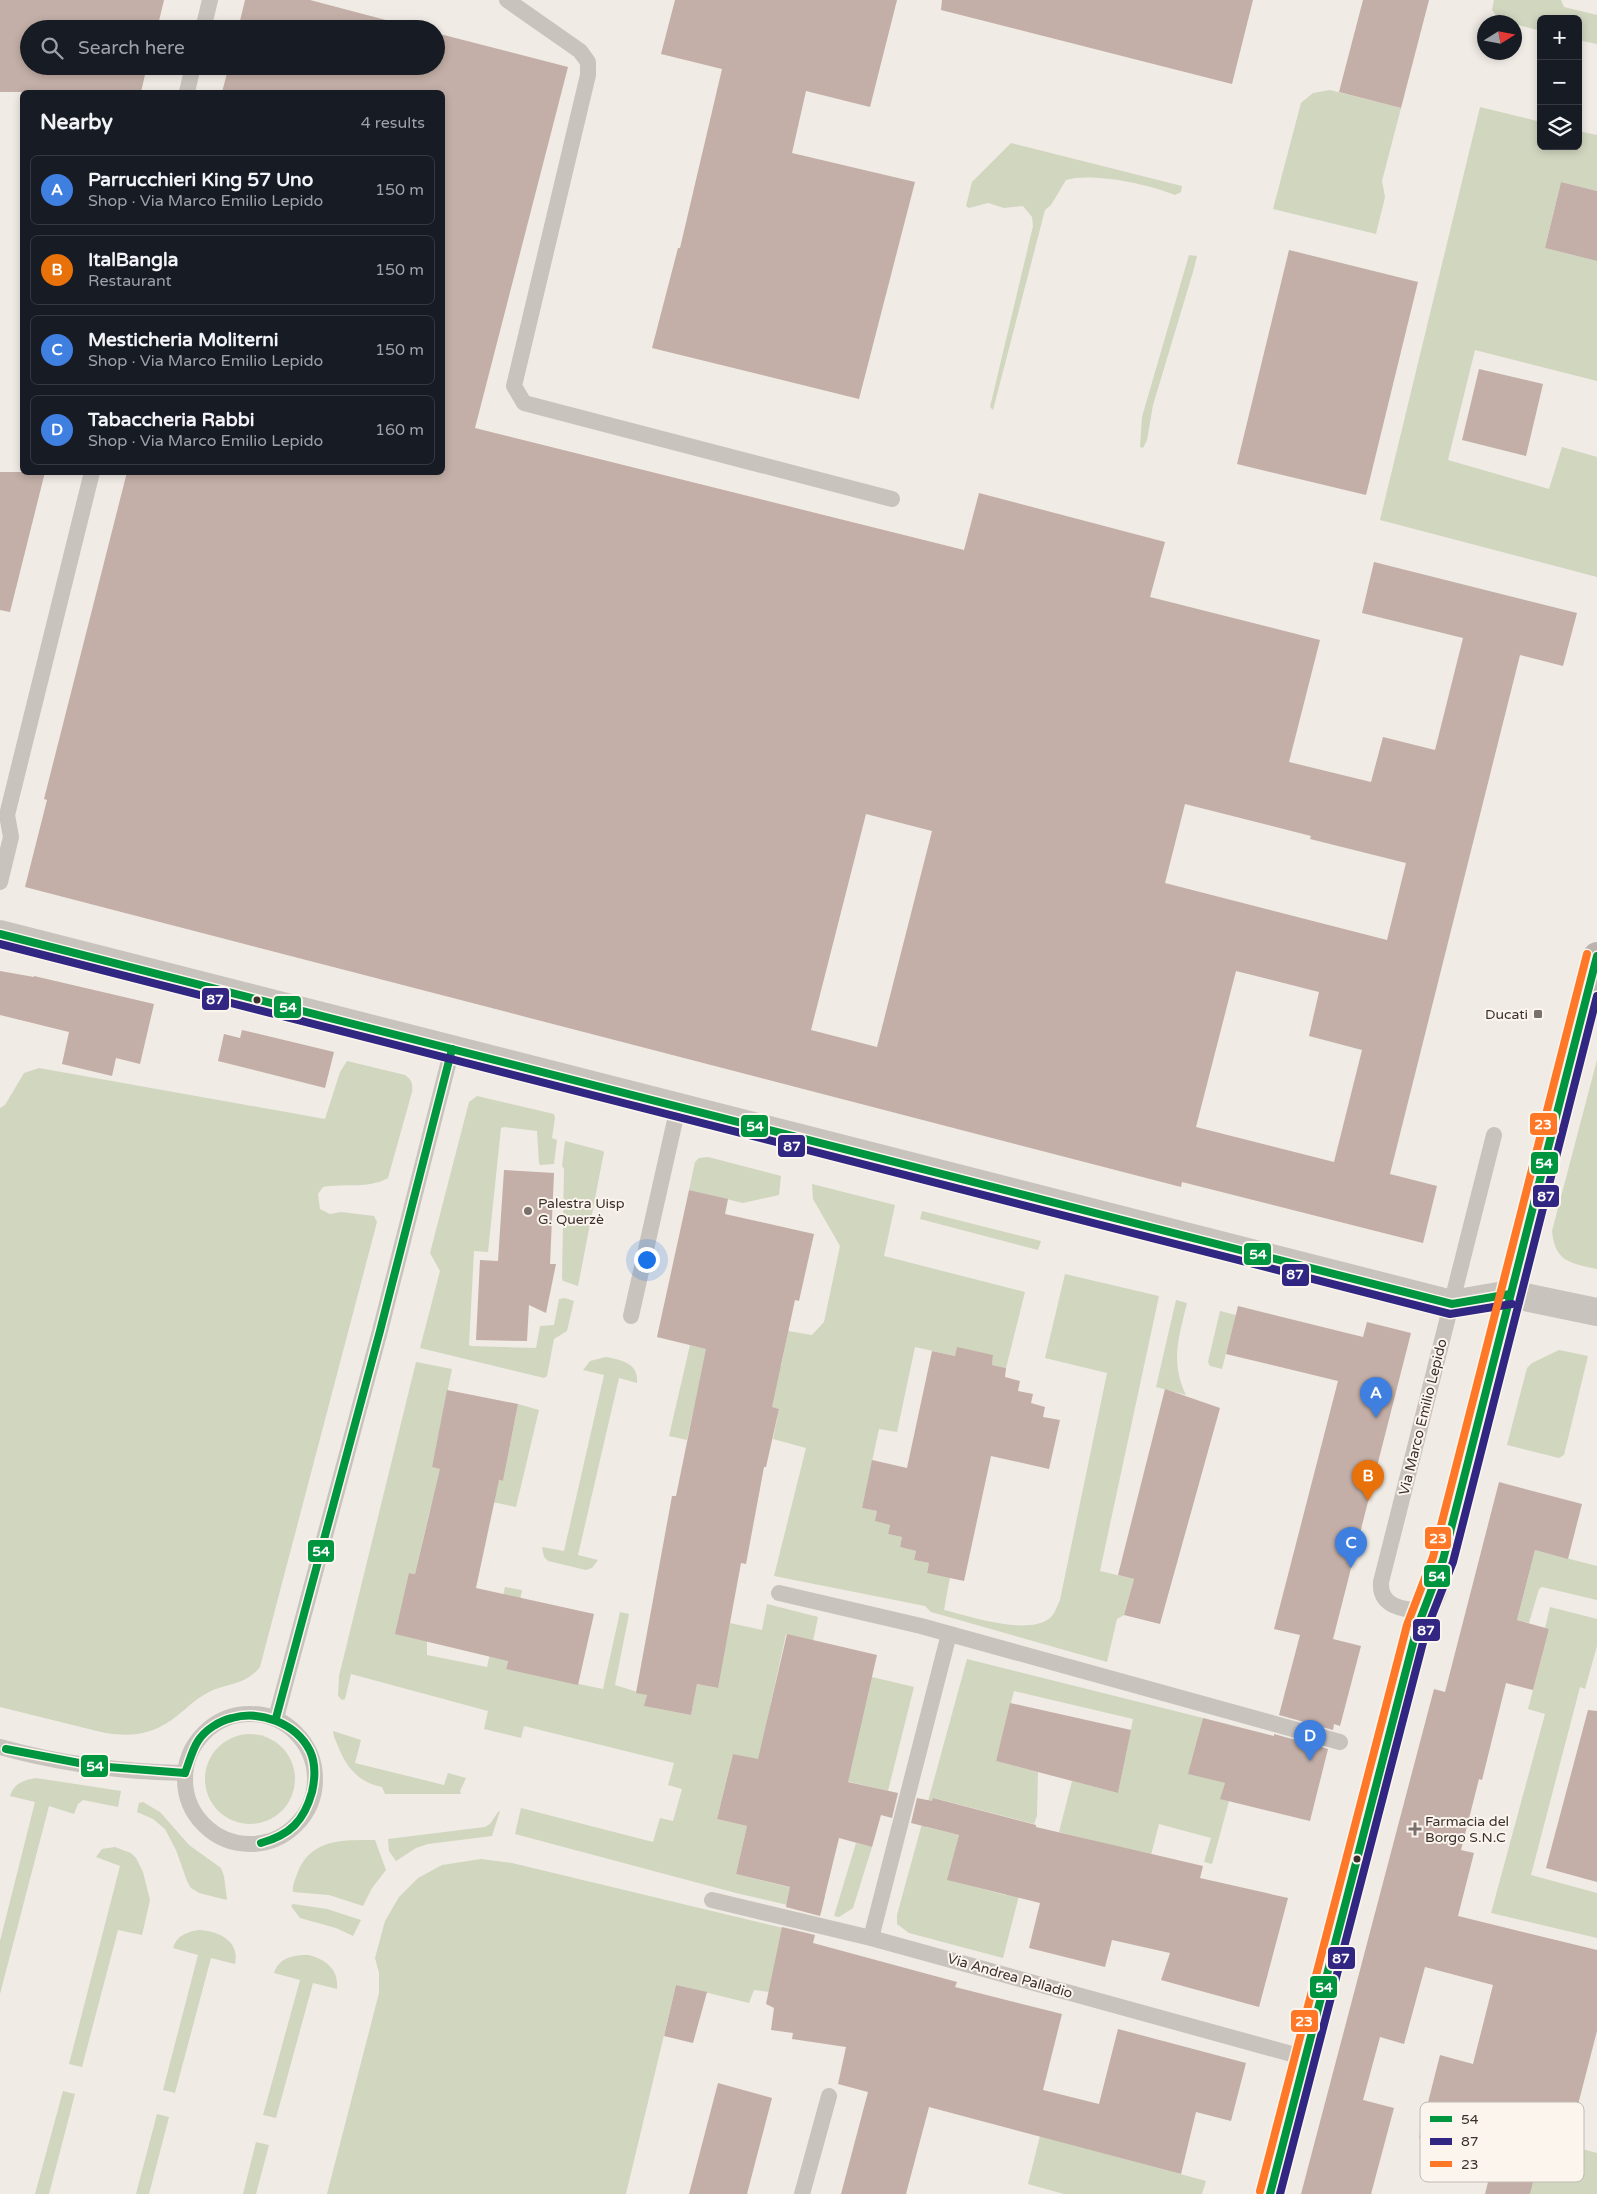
<!DOCTYPE html>
<html lang="en">
<head>
<meta charset="utf-8">
<style>
	:root { --surface:#171b24; --page:#242831; --text:#f1f3f6; --muted:#9ea1a6; --line:#363941; --accent:#ea580c }
	body { margin:0; font-family:"Varela Round",sans-serif; background:var(--page); color:var(--text) }
	.controls { position:absolute; right:15px; top:15px; display:grid; overflow:hidden; border-radius:8px; box-shadow:0 2px 8px #0003 }
	.controls button { width:45px; height:45px; display:grid; place-items:center; padding:0; border:0; border-bottom:1px solid var(--line); background:var(--surface); color:var(--text); font:25px sans-serif }
	.compass { position:absolute; left:1477px; top:15px; width:45px; height:45px; border-radius:50%; background:var(--surface); box-shadow:0 2px 8px #0003; rotate:79deg }
	.you { position:absolute; left:646px; top:1259px; width:18px; height:18px; margin:-12px; border:4px solid #fff; border-radius:50%; background:#1a73e8; box-shadow:0 0 0 8px #1a73e833 }
	.badge { display:grid; place-items:center; width:32px; height:32px; border-radius:50%; background:var(--accent); color:#fff; font-size:16px; font-weight:700 }
	.pin { position:absolute; translate:-50% -41px; filter:drop-shadow(0 1px 2px #0008) }
	.pin::after { content:''; position:absolute; top:26px; width:18px; height:15px; background:inherit; clip-path:polygon(0 0,100% 0,50% 100%) }
	.list { margin:0; padding:0; list-style:none }
	h2 { display:flex; justify-content:space-between; align-items:center; height:65px; margin:0; padding:0 20px; font-size:21px }
	h2 small { font-size:16px; font-weight:400; color:var(--muted) }
	.list li { display:grid; grid-template-columns:32px 1fr auto; gap:15px; align-items:center; box-sizing:border-box; height:70px; margin:0 10px 10px; padding:0 10px; border:1px solid var(--line); border-radius:8px }
	.list b { display:block; font-size:19px; white-space:nowrap }
	.list p { margin:0; font-size:16px; white-space:nowrap; color:var(--muted) }
	.list em { font-size:16px; font-style:normal; color:var(--muted) }
	.icon { flex:none; width:28px; height:28px; fill:none; stroke:currentColor; stroke-width:2; stroke-linecap:round; stroke-linejoin:round }
	.map { position:relative; flex:none; width:1597px; height:2194px; overflow:hidden }
	.search { position:absolute; background:var(--surface); box-shadow:0 2px 8px #0003; left:20px; top:20px; width:425px; height:55px; display:flex; align-items:center; gap:12px; box-sizing:border-box; padding:0 18px; border-radius:28px; color:var(--muted); font-size:19px }
	.panel { position:absolute; background:var(--surface); box-shadow:0 2px 8px #0003; left:20px; top:90px; width:425px; height:385px; border-radius:8px }
	.map>svg:first-child { display:block }
	.green { fill:#d1d6bf }
	.building { fill:#c3afa7; fill-rule:evenodd }
	.lines { fill:none; stroke-linecap:round; stroke-linejoin:round }
	.service { stroke:#c9c3be; stroke-width:16 }
	.minor { stroke:#c9c3be; stroke-width:28 }
	.secondary { stroke:#bab3ae; stroke-width:28 }
	.bus-1-casing { stroke:#fbf5ee; stroke-width:11 }
	.bus-2-casing { stroke:#fbf5ee; stroke-width:11 }
	.bus-3-casing { stroke:#fbf5ee; stroke-width:11 }
	.bus-1 { stroke:#009640; stroke-width:8 }
	.bus-2 { stroke:#312783; stroke-width:8 }
	.bus-3 { stroke:#ff7827; stroke-width:8 }
	.bus-dot { fill:#3b302b; stroke:#fbf5ee; stroke-width:2 }
	.poi-dot { fill:#7a716c; stroke:#fbf5ee; stroke-width:2 }
	.labels { text-anchor:middle; dominant-baseline:central; stroke-width:4; stroke-linejoin:round; paint-order:stroke }
	.poi-label { font-size:14px; fill:#3b302b; stroke:#fbf5ee; text-anchor:start }
	.street-label { font-size:14px; fill:#3b302b; stroke:#fbf5ee }
	.key { fill:#fbf5ee; stroke:#c1bab4; stroke-width:1 }
	.key-label { font-size:14px; fill:#3b302b }
	.line-badge { stroke:#fbf5ee; stroke-width:2 }
	.badge-label { font-size:14px; text-anchor:middle; font-weight:bold; fill:#fff }
</style>
</head>
<body>
<div class="map">
<svg width="1597" height="2194" viewBox="0 0 1597 2194">
	<rect width="100%" height="100%" fill="#f0ebe5"/>
	<g class="green">
		<polygon points="1494,0 1561,0 1564,7 1597,15 1597,44 1578,40 1578,19 1541,19 1541,31 1500,20 1492,10"/>
		<polygon points="1330,90 1401,108 1382,181 1385,197 1376,234 1273,209 1301,103 1313,93"/>
		<polygon points="1480,107 1541,122 1541,146 1578,146 1578,131 1597,135 1597,191 1561,182 1545,248 1597,261 1597,381 1475,350 1448,460 1549,489 1562,447 1597,457 1597,577 1380,520"/>
		<path d="M1011 143 1182 186 1181 192 1175 195C1149 184 1091 172 1066 180L1051 205 1045 210 993 410 990 407 1033 226 1032 217 1023 206 1004 208 988 203 969 208 966 206 972 182Z"/>
		<polygon points="1189,255 1197,256 1193,272 1153,405 1147,440 1143,448 1140,447 1142,417"/>
		<path d="M1597 1060V1269C1570 1263 1555 1262 1552 1231Z"/>
		<path d="M347 1061 405 1075C412 1080 413 1084 412 1092L388 1178C369 1189 344 1183 323 1187L318 1194 320 1209 330 1214 341 1212 374 1216 377 1222 260 1667C246 1685 227 1683 209 1692 197 1698 188 1707 178 1715 154 1735 130 1738 101 1732L0 1707V1108L5 1105 24 1073 39 1068 325 1119 340 1072Z"/>
		<polygon points="477,1096 554,1114 555,1118 552,1138 557,1140 554,1164 540,1165 539,1163 537,1131 504,1127 501,1128 488,1252 474,1251 469,1345 471,1346 536,1348 540,1326 554,1325 559,1299 565,1298 574,1301 567,1331 554,1339 547,1376 544,1378 420,1348 440,1271 430,1253 469,1102"/>
		<polygon points="565,1141 603,1151 604,1152 578,1286 563,1281 562,1278 564,1169 562,1166"/>
		<polygon points="708,1157 781,1176 779,1195 743,1203 689,1190 695,1162 699,1158"/>
		<path d="M812 1184 895 1205 884 1256 1025 1292 1006 1368 992 1365 993 1355 957 1348 955 1356 915 1347 897 1432 879 1429 862 1508 877 1511 876 1521 890 1525 888 1534 902 1537 900 1547 916 1551 914 1560 929 1563 927 1573 950 1577 944 1610C969 1616 1030 1637 1051 1617 1055 1613 1057 1606 1060 1600L1107 1373 1045 1358 1065 1274 1159 1296 1100 1571 1134 1579 1124 1615 1117 1619 1107 1662 931 1612 925 1606 774 1576 806 1448 773 1439 779 1409 698 1391 687 1440 669 1436 690 1345 781 1367 788 1331 812 1335 824 1322 840 1246 813 1199Z"/>
		<polygon points="922,1211 1041,1241 1038,1250 920,1219"/>
		<path d="M1176 1300 1187 1303C1179 1337 1170 1361 1186 1395L1156 1387Z"/>
		<polygon points="1220,1311 1236,1315 1222,1369 1210,1366 1208,1362"/>
		<polygon points="1559,1350 1588,1356 1564,1455 1559,1458 1507,1445 1527,1368 1532,1363"/>
		<path d="M606 1357C621 1360 639 1363 637 1383L619 1378 578 1555 598 1560 592 1568 586 1570 548 1561 544 1557 542 1547 564 1551 604 1375 583 1370 590 1361Z"/>
		<polygon points="416,1362 452,1369 432,1467 503,1481 518,1404 539,1410 516,1507 437,1490 430,1510 415,1574 409,1573 427,1641 427,1655 487,1667 505,1587 522,1590 506,1669 603,1689 620,1612 629,1614 615,1685 647,1695 645,1706 691,1715 697,1684 717,1688 730,1623 762,1630 767,1604 818,1617 813,1641 786,1634 767,1721 872,1677 914,1687 888,1791 733,1754 717,1819 747,1826 736,1874 825,1896 821,1913 736,1893 515,1834 521,1808 653,1842 660,1818 673,1821 682,1789 668,1785 674,1763 524,1726 521,1738 484,1729 488,1711 351,1674 345,1699 342,1700 338,1696 339,1676"/>
		<polygon points="1535,1550 1597,1566 1597,1600 1542,1587 1539,1589 1529,1623 1517,1620"/>
		<polygon points="1550,1607 1597,1619 1597,1646 1585,1689 1580,1687 1531,1875 1597,1893 1597,1938 1491,1913 1545,1714 1528,1709 1549,1629 1545,1628"/>
		<polygon points="967,1659 1203,1718 1189,1774 1225,1783 1221,1798 1229,1801 1212,1864 1204,1862 1211,1838 1159,1824 1151,1855 1059,1832 1072,1781 1118,1793 1133,1719 1014,1691 996,1761 1038,1772 1037,1816 1034,1824 934,1798 926,1827 959,1835 948,1880 1006,1895 1031,1849 1003,1958 909,1933 897,1924 897,1915"/>
		<path d="M333 1731 361 1740 355 1763 444 1785 448 1773 466 1778 460 1791 461 1794H385L382 1787C359 1783 346 1767 338 1746 336 1741 333 1736 333 1731Z"/>
		<circle cx="250" cy="1779" r="45"/>
		<path d="M36 1778 121 1791 118 1807 83 1800 78 1804 74 1814 49 1806 0 1994V1941L35 1802 10 1796C14 1783 24 1780 36 1778Z"/>
		<polygon points="143,1802 160,1812 189,1845 221,1868 224,1876 227,1900 199,1893 191,1888 187,1881 176,1850 165,1829 153,1819 137,1812 139,1803"/>
		<polygon points="500,1811 492,1836 428,1844 416,1848 396,1861 389,1851 388,1839 485,1827 490,1824 498,1812"/>
		<path d="M375 1840 386 1870 372 1888 363 1906 329 1895 293 1892C292 1886 295 1880 297 1874 310 1838 344 1840 375 1840Z"/>
		<polygon points="856,1843 872,1847 853,1908 839,1917 834,1916"/>
		<polygon points="115,1847 131,1853 136,1858 143,1872 150,1900 142,1935 118,1930 82,2067 69,2064 120,1866 96,1857 102,1849"/>
		<polygon points="481,1859 512,1863 783,1928 769,1992 754,1990 749,2003 676,1985 626,2194 327,2194 379,1993 379,1973 375,1958 385,1921 399,1897 418,1878 442,1865"/>
		<polygon points="293,1904 327,1909 361,1920 353,1936 336,1928 300,1918 291,1906"/>
		<path d="M199 1930C219 1931 240 1941 235 1964L211 1958 175 2093 163 2090 198 1955 173 1948C177 1935 187 1932 199 1930Z"/>
		<path d="M309 1955C326 1960 339 1969 337 1989L313 1983 276 2118 263 2115 300 1980 274 1973C279 1957 294 1955 309 1955Z"/>
		<polygon points="63,2091 75,2094 49,2194 35,2194"/>
		<polygon points="157,2114 169,2117 149,2194 136,2194"/>
		<polygon points="1040,2136 1206,2181 1202,2194 1064,2194 1028,2184"/>
		<polygon points="1544,2139 1597,2153 1597,2194 1530,2194"/>
		<polygon points="256,2142 269,2145 256,2194 243,2194"/>
	</g>
	<g class="building">
		<polygon points="0,0 164,0 157,29 29,29 29,66 147,66 141,92 0,92"/>
		<polygon points="245,0 310,0 420,29 238,29"/>
		<polygon points="675,0 897,0 870,107 806,91 792,153 915,182 859,399 652,348 678,248 680,248 722,69 661,54"/>
		<polygon points="942,0 1253,0 1232,84 941,10"/>
		<polygon points="1363,0 1429,0 1401,108 1339,92"/>
		<path d="M436 33 568 67 475 428 964 550 979 493 1165 542 1150 597 1320 640 1289 762 1371 782 1383 737 1435 750 1463 638 1362 613 1374 562 1577 613 1563 666 1520 655 1390 1174 1437 1186 1423 1243 1182 1182 1181 1187 25 887 47 800 44 799 127 472H442V92H222L229 66H436ZM1185 804 1311 836 1310 839 1406 863 1387 940 1165 883ZM866 814 932 831 877 1047 811 1030ZM1236 971 1319 992 1309 1036 1362 1050 1334 1162 1196 1127Z"/>
		<polygon points="1561,182 1597,191 1597,261 1545,248"/>
		<polygon points="1289,250 1418,282 1366,495 1237,464"/>
		<polygon points="1479,369 1543,384 1526,456 1462,440"/>
		<polygon points="0,472 45,472 10,612 0,610"/>
		<polygon points="0,971 34,977 34,976 154,1004 140,1064 116,1058 112,1076 62,1064 69,1032 0,1015"/>
		<polygon points="242,1030 334,1052 325,1088 218,1061 224,1034 240,1038"/>
		<polygon points="504,1170 554,1173 550,1264 556,1264 546,1313 529,1305 527,1341 476,1340 480,1260 498,1261"/>
		<polygon points="689,1190 728,1199 725,1214 814,1234 799,1301 795,1300 772,1407 779,1409 766,1467 764,1467 746,1564 741,1563 718,1688 697,1684 691,1715 644,1706 647,1695 636,1693 672,1496 676,1496 706,1349 657,1337"/>
		<polygon points="1238,1306 1363,1337 1367,1322 1411,1333 1333,1639 1361,1646 1340,1726 1334,1724 1333,1730 1279,1715 1300,1635 1274,1629 1338,1381 1226,1354"/>
		<polygon points="957,1347 993,1355 992,1365 1006,1368 1005,1377 1020,1381 1018,1391 1033,1394 1031,1403 1045,1407 1043,1417 1060,1420 1049,1469 991,1456 964,1581 927,1573 929,1563 914,1560 916,1551 900,1547 902,1537 888,1534 890,1525 875,1521 877,1511 862,1508 872,1460 907,1468 932,1351 955,1356"/>
		<polygon points="1165,1389 1220,1408 1160,1624 1124,1615 1134,1579 1118,1575"/>
		<polygon points="447,1390 518,1404 503,1481 499,1480 476,1588 594,1614 578,1685 506,1669 508,1661 395,1634 409,1573 415,1574 440,1469 432,1467"/>
		<polygon points="1499,1482 1582,1504 1568,1559 1535,1550 1517,1620 1549,1629 1533,1690 1506,1683 1482,1780 1479,1779 1461,1850 1474,1853 1458,1916 1597,1950 1597,2031 1572,2128 1549,2121 1530,2194 1485,2194 1494,2158 1419,2138 1440,2055 1473,2064 1493,1985 1425,1967 1404,2044 1380,2037 1363,2100 1394,2108 1371,2194 1301,2194 1434,1689 1445,1692"/>
		<polygon points="787,1634 877,1655 848,1782 898,1793 892,1818 881,1815 872,1847 839,1838 820,1916 786,1907 790,1887 736,1874 747,1826 717,1819 733,1754 758,1759"/>
		<polygon points="1010,1703 1131,1730 1118,1793 996,1761"/>
		<polygon points="1588,1710 1597,1711 1597,1882 1546,1868"/>
		<polygon points="1203,1718 1274,1736 1274,1734 1328,1749 1310,1821 1220,1799 1225,1783 1188,1774"/>
		<polygon points="917,1798 932,1801 933,1798 1036,1825 1036,1827 1203,1866 1200,1878 1288,1898 1259,2007 1161,1980 1170,1953 1112,1940 1105,1967 1029,1948 1040,1903 947,1880 959,1835 911,1823"/>
		<polygon points="782,1927 815,1935 813,1943 957,1982 955,1987 1062,2014 1043,2090 1099,2104 1118,2029 1246,2063 1231,2121 1196,2112 1181,2174 929,2107 906,2194 841,2194 868,2092 838,2084 846,2047 792,2039 793,2033 771,2030 774,2008 766,2004"/>
		<polygon points="676,1985 707,1992 693,2043 664,2036"/>
		<polygon points="718,2083 772,2098 747,2194 689,2194"/>
	</g>
	<g class="lines">
		<g class="service">
			<polyline points="507,0 580,51 588,62 588,75 514,386 524,403 892,499"/>
			<polyline points="203,29 210,0"/>
			<polyline points="187,92 193,66"/>
			<polyline points="0,882 11,837 7,815 92,472"/>
			<polyline points="631,1316 678,1107"/>
			<polyline points="779,1593 921,1626 1340,1742"/>
			<path d="M1424 1611C1404 1610 1379 1607 1381 1582L1494 1135"/>
			<circle cx="250" cy="1779" r="65"/>
			<polyline points="276,1718 380,1331 452,1049"/>
			<path d="M0 1747C61 1764 122 1772 185 1773"/>
			<polyline points="712,1900 871,1938 1306,2058"/>
			<polyline points="871,1938 949,1634"/>
			<polyline points="802,2194 829,2096"/>
		</g>
		<polyline class="minor" points="0,934 1452,1304 1510,1294 1597,1312"/>
		<polyline class="secondary" points="1270,2194 1417,1628 1432,1593 1443,1560 1597,956"/>
		<g class="bus-1-casing">
			<g id="bus-1">
				<polyline points="0,934 1452,1304 1510,1294"/>
				<polyline points="276,1718 380,1331 452,1049"/>
				<polyline points="6,1749 95,1766 185,1773"/>
				<path d="M185 1773C189 1763 192 1750 198 1741 205 1730 219 1721 232 1718 260 1710 296 1723 310 1751 316 1764 315 1779 312 1792 304 1821 290 1835 261 1843"/>
				<polyline points="1270,2194 1417,1628 1443,1560 1597,956"/>
			</g>
		</g>
		<g class="bus-2-casing">
			<g id="bus-2">
				<polyline points="0,944 1450,1314 1512,1304"/>
				<polyline points="1280,2194 1426,1631 1453,1562 1597,996"/>
			</g>
		</g>
		<g class="bus-3-casing">
			<polyline id="bus-3" points="1260,2191 1407,1625 1433,1557 1587,954"/>
		</g>
		<use href="#bus-1" class="bus-1"/>
		<use href="#bus-2" class="bus-2"/>
		<use href="#bus-3" class="bus-3"/>
	</g>
	<g class="bus-dot">
		<circle cx="257" cy="1000" r="4.5"/>
		<circle cx="1357" cy="1859" r="4.5"/>
	</g>
	<g class="poi-dot">
		<rect x="1533" y="1009" width="10" height="10" rx="2.5"/>
		<circle cx="528" cy="1211" r="5"/>
		<path d="M1412.5 1821.5h5v5h5v5h-5v5h-5v-5h-5v-5h5z"/>
	</g>
	<g class="labels">
		<g class="poi-label">
			<text x="1528" y="1014" text-anchor="end">Ducati</text>
			<text x="538" y="1203">Palestra Uisp<tspan x="538" dy="16">G. Querzè</tspan></text>
			<text x="1425" y="1821">Farmacia del<tspan x="1425" dy="16">Borgo S.N.C</tspan></text>
		</g>
		<g class="street-label">
			<text transform="translate(1423 1417) rotate(-76)">Via Marco Emilio Lepido</text>
			<text transform="translate(1010 1976) rotate(16)">Via Andrea Palladio</text>
		</g>
	</g>
	<rect x="1420" y="2102" width="164" height="80" rx="8" class="key"/>
	<rect x="1430" y="2116" width="22" height="6" fill="#009640"/>
	<rect x="1430" y="2138" width="22" height="7" fill="#312783"/>
	<rect x="1430" y="2161" width="22" height="6" fill="#ff7827"/>
	<g class="key-label">
		<text x="1461" y="2124">54</text>
		<text x="1461" y="2146">87</text>
		<text x="1461" y="2169">23</text>
	</g>
	<g class="line-badge">
		<rect x="201" y="987" width="29" height="24" rx="5" fill="#312783"/>
		<rect x="273" y="995" width="29" height="24" rx="5" fill="#009640"/>
		<rect x="1529" y="1112" width="29" height="24" rx="5" fill="#ff7827"/>
		<rect x="740" y="1114" width="29" height="24" rx="5" fill="#009640"/>
		<rect x="777" y="1134" width="29" height="24" rx="5" fill="#312783"/>
		<rect x="1530" y="1151" width="29" height="24" rx="5" fill="#009640"/>
		<rect x="1532" y="1184" width="28" height="24" rx="5" fill="#312783"/>
		<rect x="1243" y="1242" width="29" height="24" rx="5" fill="#009640"/>
		<rect x="1281" y="1263" width="29" height="24" rx="5" fill="#312783"/>
		<rect x="1424" y="1526" width="28" height="24" rx="5" fill="#ff7827"/>
		<rect x="307" y="1539" width="28" height="24" rx="5" fill="#009640"/>
		<rect x="1423" y="1564" width="28" height="24" rx="5" fill="#009640"/>
		<rect x="1412" y="1618" width="29" height="24" rx="5" fill="#312783"/>
		<rect x="80" y="1754" width="29" height="24" rx="5" fill="#009640"/>
		<rect x="1327" y="1946" width="29" height="24" rx="5" fill="#312783"/>
		<rect x="1309" y="1975" width="29" height="24" rx="5" fill="#009640"/>
		<rect x="1290" y="2009" width="29" height="24" rx="5" fill="#ff7827"/>
	</g>
	<g class="badge-label">
		<text x="215" y="1004">87</text>
		<text x="288" y="1012">54</text>
		<text x="1543" y="1129">23</text>
		<text x="755" y="1131">54</text>
		<text x="792" y="1151">87</text>
		<text x="1544" y="1168">54</text>
		<text x="1546" y="1201">87</text>
		<text x="1258" y="1259">54</text>
		<text x="1295" y="1279">87</text>
		<text x="1438" y="1543">23</text>
		<text x="321" y="1556">54</text>
		<text x="1437" y="1581">54</text>
		<text x="1426" y="1635">87</text>
		<text x="95" y="1771">54</text>
		<text x="1341" y="1963">87</text>
		<text x="1324" y="1992">54</text>
		<text x="1304" y="2026">23</text>
	</g>
</svg>
<div class="controls">
<button>+</button>
<button>−</button>
<button><svg class="icon" aria-label="layers" viewBox="0 0 24 24"><path d="M12 4l9 5-9 5-9-5zM3 14l9 5 9-5"/></svg></button>
</div>
<svg class="compass" viewBox="-18 -18 36 36"><path d="M0-13l5 13h-10z" fill="#e53935"/><path d="M0 13l5-13h-10z" fill="#9ea1a6"/></svg>
<div class="you"></div>
<div class="pin badge" style="left:1376px;top:1418px;background:#3f7fe0">A</div>
<div class="pin badge" style="left:1368px;top:1501px;background:#e8710a">B</div>
<div class="pin badge" style="left:1351px;top:1568px;background:#3f7fe0">C</div>
<div class="pin badge" style="left:1310px;top:1761px;background:#3f7fe0">D</div>
<div class="search"><svg class="icon" aria-label="search" viewBox="0 0 24 24"><circle cx="10" cy="10" r="6"/><path d="M15 15l6 6"/></svg>Search here</div>
<section class="panel">
<h2>Nearby<small>4 results</small></h2>
<ul class="list">
<li><span class="badge" style="background:#3f7fe0">A</span><div><b>Parrucchieri King 57 Uno</b><p>Shop · Via Marco Emilio Lepido</p></div><em>150 m</em></li>
<li><span class="badge" style="background:#e8710a">B</span><div><b>ItalBangla</b><p>Restaurant</p></div><em>150 m</em></li>
<li><span class="badge" style="background:#3f7fe0">C</span><div><b>Mesticheria Moliterni</b><p>Shop · Via Marco Emilio Lepido</p></div><em>150 m</em></li>
<li><span class="badge" style="background:#3f7fe0">D</span><div><b>Tabaccheria Rabbi</b><p>Shop · Via Marco Emilio Lepido</p></div><em>160 m</em></li>
</ul>
</section>
</div>
</body>
</html>
